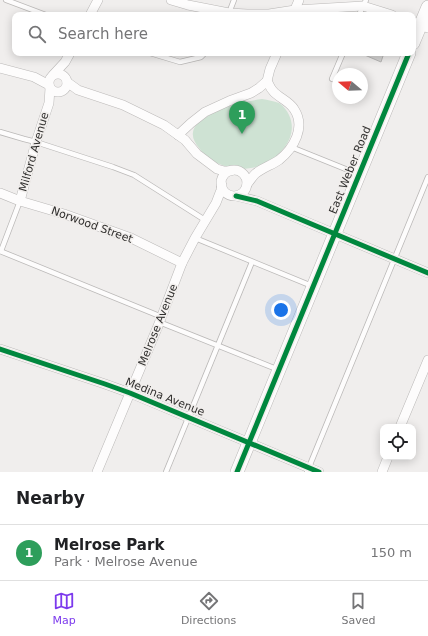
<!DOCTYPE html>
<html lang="en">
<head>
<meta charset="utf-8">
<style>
	:root { --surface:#fff; --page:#f2f2f2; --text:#202124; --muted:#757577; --line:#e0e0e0; --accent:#7c3aed }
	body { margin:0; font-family:"DejaVu Sans",sans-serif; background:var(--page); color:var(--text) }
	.controls { position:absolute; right:12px; bottom:12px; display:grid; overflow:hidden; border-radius:8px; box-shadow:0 2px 10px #0003 }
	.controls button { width:36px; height:36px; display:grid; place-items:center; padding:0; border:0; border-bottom:1px solid var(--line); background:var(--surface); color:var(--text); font:20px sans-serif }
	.compass { position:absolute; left:332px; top:68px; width:36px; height:36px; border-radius:50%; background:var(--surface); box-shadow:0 2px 10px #0003; rotate:289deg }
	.you { position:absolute; left:281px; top:310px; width:14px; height:14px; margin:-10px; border:3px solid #fff; border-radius:50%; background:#1a73e8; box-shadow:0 0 0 6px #1a73e833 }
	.badge { display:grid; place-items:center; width:26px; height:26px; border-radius:50%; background:var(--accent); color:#fff; font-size:13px; font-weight:700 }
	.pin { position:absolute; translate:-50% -33px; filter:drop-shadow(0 1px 2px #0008) }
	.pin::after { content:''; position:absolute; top:21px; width:14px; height:12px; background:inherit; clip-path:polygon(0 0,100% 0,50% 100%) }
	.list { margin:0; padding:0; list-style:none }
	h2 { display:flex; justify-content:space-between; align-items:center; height:52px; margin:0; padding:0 16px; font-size:17px }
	h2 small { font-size:13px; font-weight:400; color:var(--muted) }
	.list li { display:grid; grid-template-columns:26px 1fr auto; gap:12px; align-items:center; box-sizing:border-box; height:56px; padding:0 16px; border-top:1px solid var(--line) }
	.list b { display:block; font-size:15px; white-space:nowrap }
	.list p { margin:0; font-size:13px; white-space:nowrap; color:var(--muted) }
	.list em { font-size:13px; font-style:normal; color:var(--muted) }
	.icon { flex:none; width:22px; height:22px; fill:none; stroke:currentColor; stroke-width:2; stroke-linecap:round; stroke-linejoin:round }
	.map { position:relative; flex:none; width:428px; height:472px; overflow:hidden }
	.search { position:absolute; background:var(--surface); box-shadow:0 2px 10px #0003; left:12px; right:12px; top:12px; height:44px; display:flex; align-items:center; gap:10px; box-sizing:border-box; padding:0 14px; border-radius:8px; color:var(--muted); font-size:15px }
	.sheet { height:108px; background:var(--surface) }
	nav { display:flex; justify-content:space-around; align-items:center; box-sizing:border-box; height:56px; border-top:1px solid var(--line); background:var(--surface); font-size:11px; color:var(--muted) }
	nav a { display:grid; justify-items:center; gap:2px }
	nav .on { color:var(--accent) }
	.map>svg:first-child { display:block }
	.green { fill:#cee2d3 }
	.building { fill:#d5d4d3; stroke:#b8b7b6 }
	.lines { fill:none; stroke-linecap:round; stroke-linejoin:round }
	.lane-casing { stroke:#bbb9b8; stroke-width:6 }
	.street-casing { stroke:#bbb9b8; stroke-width:10 }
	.secondary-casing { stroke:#bbb9b8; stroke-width:14 }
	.lane { stroke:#fdfcfc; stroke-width:4.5 }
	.street { stroke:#fdfcfc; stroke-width:9 }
	.secondary { stroke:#fdfcfc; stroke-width:13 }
	.cycleway-casing { stroke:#f1eeec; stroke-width:8 }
	.cycleway { stroke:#00873e; stroke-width:5 }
	.labels { text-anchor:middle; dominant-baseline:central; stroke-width:3; stroke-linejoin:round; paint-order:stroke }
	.street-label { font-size:11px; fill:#302f2e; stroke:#f1eeec }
</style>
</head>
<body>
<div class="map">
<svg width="428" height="472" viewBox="0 0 428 472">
	<rect width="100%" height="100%" fill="#f0eeed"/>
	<path class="green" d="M262 99C268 100 274 101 279 103 284 106 287 111 289 115 299 136 281 157 262 165 252 169 239 170 229 167 218 165 206 158 199 148 195 143 192 138 193 132 194 126 198 123 202 120 219 107 241 102 262 99Z"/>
	<polygon class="building" points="360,53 384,53 381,62"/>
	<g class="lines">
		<g class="lane-casing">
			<g id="lane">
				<polyline points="6,0 46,15"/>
				<polyline points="229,13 234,0"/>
				<polyline points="359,15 366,0"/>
				<polyline points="150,53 180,62 201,57 205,53"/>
				<polyline points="332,79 343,53"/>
				<polyline points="0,132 24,139 36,142 113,167 134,175 205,220"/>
				<polyline points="291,147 358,174"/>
				<polyline points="195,238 312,286"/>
				<polyline points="0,251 162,317"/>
				<polyline points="1,251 20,201"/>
				<polyline points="159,322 279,370"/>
				<polyline points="166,472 252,262"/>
				<polyline points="307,472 428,177"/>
			</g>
		</g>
		<g class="street-casing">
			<g id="street">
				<polyline points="171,0 188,5 229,13 247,14 269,14 295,10 363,6 392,15"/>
				<polyline points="293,14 299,0"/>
				<polyline points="90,15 98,0"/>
				<polyline points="413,22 428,28"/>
				<polyline points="0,68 34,77 49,85"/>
				<circle cx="58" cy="83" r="9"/>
				<polyline points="53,75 65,62 70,53"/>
				<polyline points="67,82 78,90 123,105 164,125 185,140 197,154 217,169 224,171 231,171"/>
				<polyline points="178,135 191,123 205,112 229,101 251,93 259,88 267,81 270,69 277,53"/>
				<circle cx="234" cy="183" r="13"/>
				<path d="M247 184C250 181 252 177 255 174 262 168 272 165 279 160 294 148 306 127 294 109 289 101 279 98 273 91 270 88 269 84 267 81"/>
				<polyline points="0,193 20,201 64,214 131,238 182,263"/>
				<polyline points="236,196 257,201 290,215 428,273"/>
				<polyline points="20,201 36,142 49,103 50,88"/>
				<polyline points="0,349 105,384 130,393 319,472"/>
				<polyline points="400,427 428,360"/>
				<polyline points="97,472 158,326 182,263 195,238 216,203 221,190 222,185"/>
				<polyline points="382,472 388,457"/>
			</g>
		</g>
		<g class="secondary-casing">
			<g id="secondary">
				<polyline points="413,43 428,7"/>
				<polyline points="237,472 409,53"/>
			</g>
		</g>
		<use href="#lane" class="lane"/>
		<use href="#street" class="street"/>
		<use href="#secondary" class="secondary"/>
		<g class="cycleway-casing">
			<g id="cycleway">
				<polyline points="236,196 257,201 290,215 428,273"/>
				<polyline points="0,349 105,384 130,393 319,472"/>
				<polyline points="237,472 409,53"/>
			</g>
		</g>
		<use href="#cycleway" class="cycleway"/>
	</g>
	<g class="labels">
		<g class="street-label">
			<text transform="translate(34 152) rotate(-74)">Milford Avenue</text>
			<text transform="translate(350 170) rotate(-68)">East Weber Road</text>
			<text transform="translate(92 225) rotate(20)">Norwood Street</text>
			<text transform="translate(158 325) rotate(-68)">Melrose Avenue</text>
			<text transform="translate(165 397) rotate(22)">Medina Avenue</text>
		</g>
	</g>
</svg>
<div class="controls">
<button><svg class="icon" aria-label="locate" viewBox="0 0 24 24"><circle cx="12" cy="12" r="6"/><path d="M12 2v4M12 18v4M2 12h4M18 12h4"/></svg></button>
</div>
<svg class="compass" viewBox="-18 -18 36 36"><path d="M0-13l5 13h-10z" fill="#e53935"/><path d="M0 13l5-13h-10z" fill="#757577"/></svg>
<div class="you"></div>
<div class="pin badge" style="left:242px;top:134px;background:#2e9e5b">1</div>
<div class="search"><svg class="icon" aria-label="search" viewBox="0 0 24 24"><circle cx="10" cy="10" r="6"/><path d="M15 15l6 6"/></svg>Search here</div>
</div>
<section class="sheet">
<h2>Nearby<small></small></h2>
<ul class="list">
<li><span class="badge" style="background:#2e9e5b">1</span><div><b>Melrose Park</b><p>Park · Melrose Avenue</p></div><em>150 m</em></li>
</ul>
</section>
<nav>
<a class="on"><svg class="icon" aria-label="map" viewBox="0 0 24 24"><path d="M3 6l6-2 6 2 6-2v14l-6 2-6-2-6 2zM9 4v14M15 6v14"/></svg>Map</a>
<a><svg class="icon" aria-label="directions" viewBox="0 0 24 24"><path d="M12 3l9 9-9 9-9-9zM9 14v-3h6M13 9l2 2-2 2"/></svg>Directions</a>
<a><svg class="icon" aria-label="saved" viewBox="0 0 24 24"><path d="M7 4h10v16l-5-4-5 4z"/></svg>Saved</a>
</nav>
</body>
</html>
